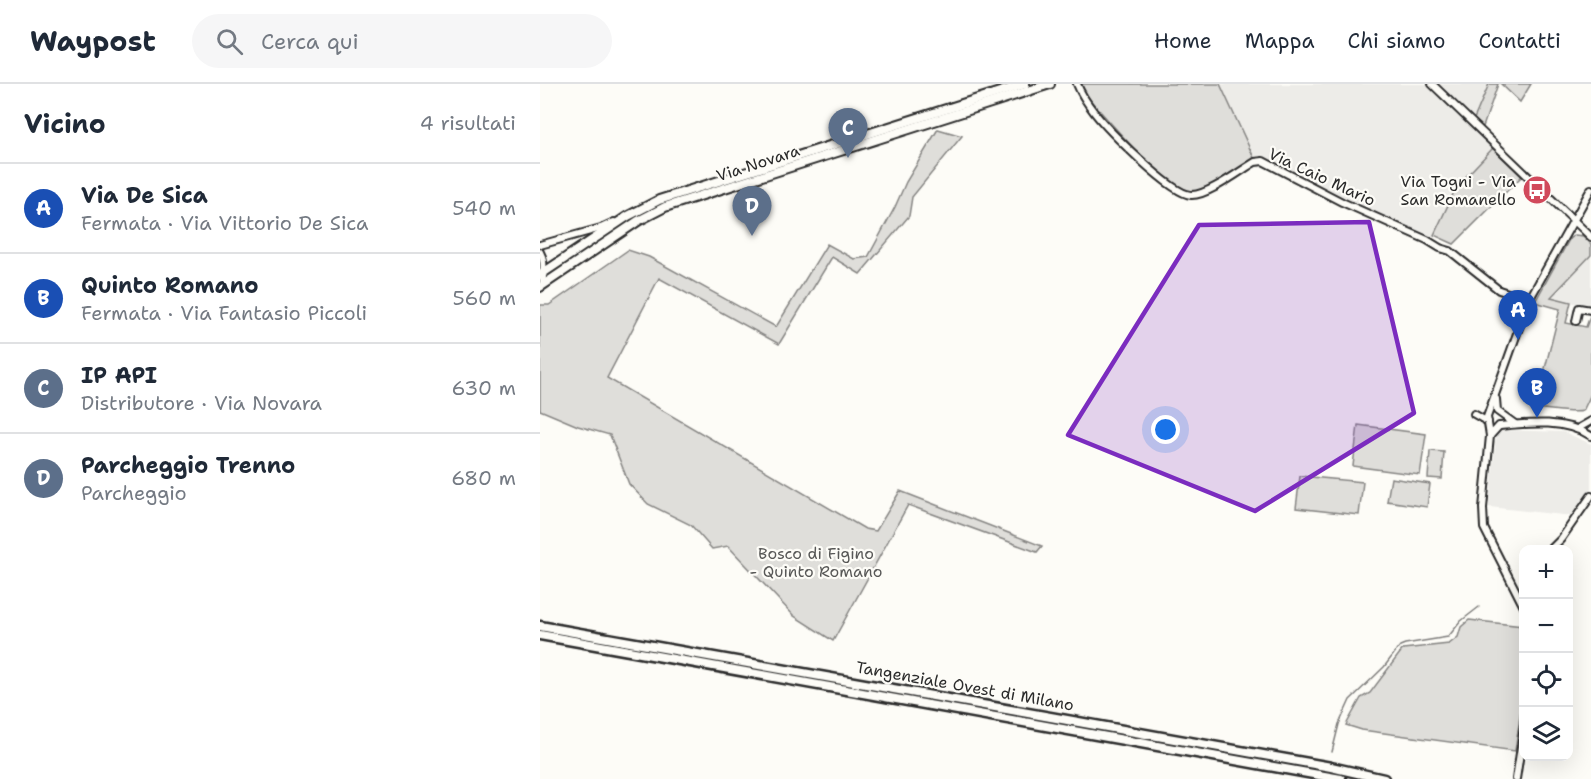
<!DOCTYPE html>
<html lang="it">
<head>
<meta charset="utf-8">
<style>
	:root { --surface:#fff; --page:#f6f6f7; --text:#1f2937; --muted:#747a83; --line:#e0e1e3; --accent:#d1495b }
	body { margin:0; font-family:"Shantell Sans",sans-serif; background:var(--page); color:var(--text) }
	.controls { position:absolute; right:18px; bottom:18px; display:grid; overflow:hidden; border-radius:12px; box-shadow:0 6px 24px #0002 }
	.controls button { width:54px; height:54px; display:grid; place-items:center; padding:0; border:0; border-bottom:2px solid var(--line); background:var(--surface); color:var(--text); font:30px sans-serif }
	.you { position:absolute; left:626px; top:346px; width:21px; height:21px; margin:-15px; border:4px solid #fff; border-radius:50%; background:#1a73e8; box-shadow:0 0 0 9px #1a73e833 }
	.badge { display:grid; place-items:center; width:39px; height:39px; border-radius:50%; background:var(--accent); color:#fff; font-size:20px; font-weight:700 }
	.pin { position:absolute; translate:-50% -50px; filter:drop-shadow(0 2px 3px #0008) }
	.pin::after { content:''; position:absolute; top:32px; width:21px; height:18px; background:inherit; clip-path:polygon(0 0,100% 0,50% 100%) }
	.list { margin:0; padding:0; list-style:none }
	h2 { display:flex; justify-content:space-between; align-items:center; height:78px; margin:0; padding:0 24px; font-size:26px }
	h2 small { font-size:20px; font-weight:400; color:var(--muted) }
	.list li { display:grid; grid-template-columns:39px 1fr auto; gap:18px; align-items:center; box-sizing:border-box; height:90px; padding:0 24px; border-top:2px solid var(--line) }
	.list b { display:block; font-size:22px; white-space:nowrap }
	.list p { margin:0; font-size:20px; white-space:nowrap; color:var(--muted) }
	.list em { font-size:20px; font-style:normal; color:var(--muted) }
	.icon { flex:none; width:33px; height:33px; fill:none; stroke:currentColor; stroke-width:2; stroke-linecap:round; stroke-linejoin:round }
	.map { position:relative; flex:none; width:1051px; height:695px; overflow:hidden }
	header { display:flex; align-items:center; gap:36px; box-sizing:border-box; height:84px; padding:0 30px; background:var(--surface); border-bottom:2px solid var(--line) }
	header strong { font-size:28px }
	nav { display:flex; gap:33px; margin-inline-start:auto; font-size:21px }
	.search { width:420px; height:54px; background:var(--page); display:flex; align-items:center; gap:15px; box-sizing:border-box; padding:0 21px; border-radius:33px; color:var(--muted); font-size:22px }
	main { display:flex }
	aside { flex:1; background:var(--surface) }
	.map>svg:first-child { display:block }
	.built { fill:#edece8 }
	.green { fill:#dfdeda; stroke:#858482; stroke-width:1.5 }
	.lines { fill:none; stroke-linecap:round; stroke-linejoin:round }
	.stream { stroke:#7e7d7b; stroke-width:1.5 }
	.minor-casing { stroke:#2b2b2b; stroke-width:10 }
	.major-casing { stroke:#2b2b2b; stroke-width:12 }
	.highway-casing { stroke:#2b2b2b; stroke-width:13 }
	.minor { stroke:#fdfcf7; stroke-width:6 }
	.major { stroke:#fdfcf7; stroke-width:8 }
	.highway { stroke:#fdfcf7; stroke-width:8 }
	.marked { fill:#7b2cbf; fill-opacity:0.2; stroke:#7b2cbf; stroke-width:4.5; stroke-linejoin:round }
	.labels { text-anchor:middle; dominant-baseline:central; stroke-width:4.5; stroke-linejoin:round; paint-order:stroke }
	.street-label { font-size:16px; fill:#2b2b2b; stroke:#fdfcf7 }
	.poi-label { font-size:16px; fill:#2b2b2b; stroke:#fdfcf7; text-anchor:end }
	.park-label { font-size:16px; fill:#585857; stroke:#fdfcf7 }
</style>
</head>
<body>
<header>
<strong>Waypost</strong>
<div class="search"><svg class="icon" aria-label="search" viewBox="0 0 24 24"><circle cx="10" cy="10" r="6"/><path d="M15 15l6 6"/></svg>Cerca qui</div>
<nav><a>Home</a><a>Mappa</a><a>Chi siamo</a><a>Contatti</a></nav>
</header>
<main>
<aside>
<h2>Vicino<small>4 risultati</small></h2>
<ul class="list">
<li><span class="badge" style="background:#1a4fb4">A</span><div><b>Via De Sica</b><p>Fermata · Via Vittorio De Sica</p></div><em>540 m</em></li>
<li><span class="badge" style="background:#1a4fb4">B</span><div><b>Quinto Romano</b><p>Fermata · Via Fantasio Piccoli</p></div><em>560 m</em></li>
<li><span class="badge" style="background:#5c6f8a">C</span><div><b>IP API</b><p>Distributore · Via Novara</p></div><em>630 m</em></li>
<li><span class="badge" style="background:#5c6f8a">D</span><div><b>Parcheggio Trenno</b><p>Parcheggio</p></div><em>680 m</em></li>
</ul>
</aside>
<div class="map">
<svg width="1051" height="695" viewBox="0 0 1051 695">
	<rect width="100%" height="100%" fill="#fdfcf7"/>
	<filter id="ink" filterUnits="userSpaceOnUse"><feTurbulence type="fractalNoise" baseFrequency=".0167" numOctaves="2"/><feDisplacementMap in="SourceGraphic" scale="12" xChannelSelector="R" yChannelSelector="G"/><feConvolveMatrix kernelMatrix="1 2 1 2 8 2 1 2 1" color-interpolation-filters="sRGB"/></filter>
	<g filter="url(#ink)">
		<g class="built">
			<polygon points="680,0 949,0 934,35 943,43 940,51 953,64 917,102 889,161 798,121 724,82 719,84"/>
			<polygon points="1051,171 1051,223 1010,213"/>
			<polygon points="962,346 1024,348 1051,360 1051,406 1032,432 949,423 956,352 958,348"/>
		</g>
		<g class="green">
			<path d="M541 0H680L715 76 659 108 650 110C607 85 575 43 542 7Z"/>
			<polygon points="949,0 958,0 943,43 934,35"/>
			<polygon points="961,0 991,0 980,18"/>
			<polygon points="398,45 422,52 372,113 369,132 320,190 292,173 239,260 119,194 67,294 325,445 336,447 360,407 502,462 497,468 368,421 293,557 254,532 188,462 172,465 151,441 108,420 89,400 70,351 38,342 0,326 0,221 9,221 88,166 109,173 236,243 287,160 314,175 328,173 355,123 366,98"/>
			<polygon points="953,64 982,92 914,160 894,151 917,102"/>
			<path d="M1035 151 1043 152 1051 160V171L1011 213 1031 218 1026 239 1046 243 1051 229V310L1043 327C1034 330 1007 325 995 324L1020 225 995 218 1030 154Z"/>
			<polygon points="818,341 886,350 880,391 813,382"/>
			<polygon points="890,367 904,368 902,395 888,394"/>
			<polygon points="760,392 823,398 819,431 756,424"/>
			<polygon points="851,394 890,400 887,423 847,417"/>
			<polygon points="929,536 983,542 983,611 975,667 822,646 806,641 821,614 830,609 863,565 909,560 918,553 921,543"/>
		</g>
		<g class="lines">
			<polyline class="stream" points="792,668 799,640 810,616 844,583 860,562 865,560 908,553 921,537 939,523"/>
			<g class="minor-casing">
				<g id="minor">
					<path d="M537 0C541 10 547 19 554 28 567 45 631 110 651 111 667 112 700 87 715 78L723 77 802 118 887 156 900 164 910 167 959 206 989 216"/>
					<polyline points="892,0 1051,153"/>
					<polyline points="0,161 61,144 74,138"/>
					<path d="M0 168C6 178 2 189 3 200"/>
					<polyline points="1036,237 1039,224 1051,226"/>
					<polyline points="956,315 957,327 975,340"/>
					<polyline points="934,330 948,338"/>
					<polyline points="1037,345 1051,337"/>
					<path d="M950 352 959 342C990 339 1024 335 1051 352"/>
					<polyline points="1010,466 1021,455 1051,412"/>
					<polyline points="984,523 944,444 943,424 950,352 947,333 989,216 1051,105"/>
					<polyline points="976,695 984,643"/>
				</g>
			</g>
			<g class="major-casing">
				<g id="major">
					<polyline points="0,191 88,132 119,116 485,0"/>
					<polyline points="0,203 98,137 125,123 510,0"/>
				</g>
			</g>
			<g class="highway-casing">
				<g id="highway">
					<polyline points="0,542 791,683 844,695"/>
					<polyline points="0,551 801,695"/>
				</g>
			</g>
			<use href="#minor" class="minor"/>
			<use href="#major" class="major"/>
			<use href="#highway" class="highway"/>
		</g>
	</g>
	<path class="marked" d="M829 138 874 329 715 427 528 351 659 141Z"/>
	<defs>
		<g id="bus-disc" transform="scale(1.5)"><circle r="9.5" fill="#d1495b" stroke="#fdfcf7"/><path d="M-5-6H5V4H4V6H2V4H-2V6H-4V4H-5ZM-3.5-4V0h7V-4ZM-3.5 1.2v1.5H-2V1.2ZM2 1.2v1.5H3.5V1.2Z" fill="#fff"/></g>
	</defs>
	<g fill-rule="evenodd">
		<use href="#bus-disc" x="997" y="106"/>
	</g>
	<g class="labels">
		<g class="street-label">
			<text transform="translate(218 79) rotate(-18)">Via Novara</text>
			<text transform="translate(782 93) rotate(25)">Via Caio Mario</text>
			<text transform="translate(425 602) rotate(10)">Tangenziale Ovest di Milano</text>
		</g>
		<g class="poi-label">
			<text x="976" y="97">Via Togni - Via<tspan x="976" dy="18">San Romanello</tspan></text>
		</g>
		<g class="park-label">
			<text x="276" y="469">Bosco di Figino<tspan x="276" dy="18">- Quinto Romano</tspan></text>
		</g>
	</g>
</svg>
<div class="controls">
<button>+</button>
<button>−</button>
<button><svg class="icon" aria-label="locate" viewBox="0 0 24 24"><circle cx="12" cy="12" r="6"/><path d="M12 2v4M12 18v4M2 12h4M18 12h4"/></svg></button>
<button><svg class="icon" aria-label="layers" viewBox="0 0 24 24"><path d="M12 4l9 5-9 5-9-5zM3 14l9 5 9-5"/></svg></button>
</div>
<div class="you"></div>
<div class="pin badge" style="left:978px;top:256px;background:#1a4fb4">A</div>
<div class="pin badge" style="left:997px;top:334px;background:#1a4fb4">B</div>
<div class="pin badge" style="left:308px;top:74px;background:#5c6f8a">C</div>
<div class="pin badge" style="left:212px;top:152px;background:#5c6f8a">D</div>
</div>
</main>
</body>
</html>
